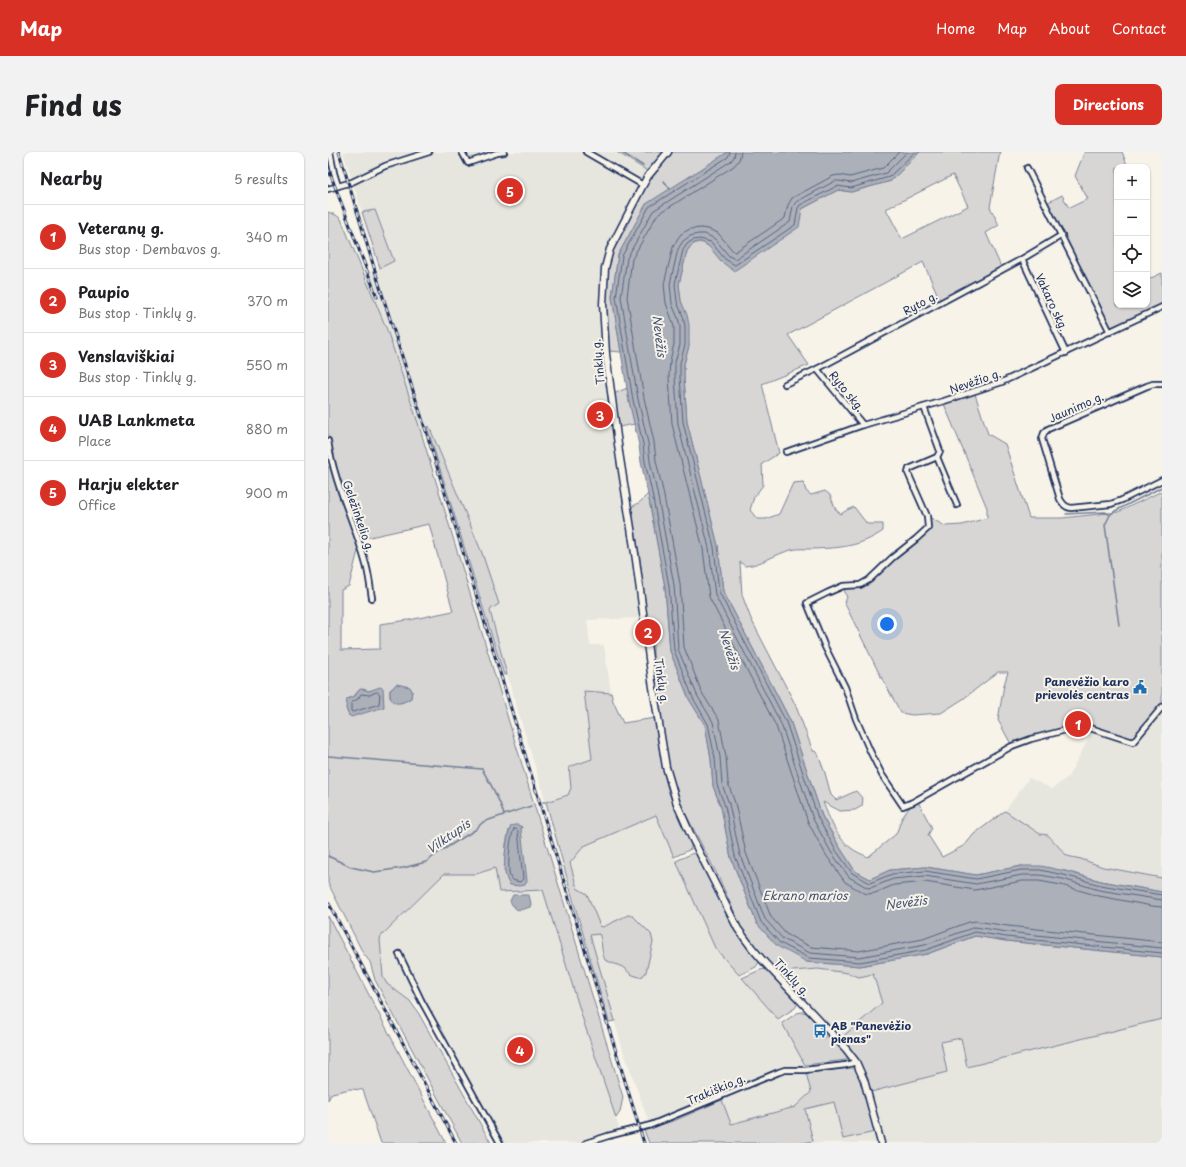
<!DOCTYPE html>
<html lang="en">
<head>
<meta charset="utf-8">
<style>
	:root { --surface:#fff; --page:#f2f2f2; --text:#202124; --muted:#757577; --line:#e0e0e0; --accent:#d93025 }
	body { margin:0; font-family:"Playpen Sans",sans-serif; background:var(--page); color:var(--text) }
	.controls { position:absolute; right:12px; top:12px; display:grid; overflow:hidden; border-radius:8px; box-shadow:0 1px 3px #0004 }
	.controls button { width:36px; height:36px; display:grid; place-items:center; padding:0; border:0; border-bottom:1px solid var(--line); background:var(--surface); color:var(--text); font:20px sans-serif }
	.you { position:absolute; left:559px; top:472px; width:14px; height:14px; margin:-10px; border:3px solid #fff; border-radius:50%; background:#1a73e8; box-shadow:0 0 0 6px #1a73e833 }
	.badge { display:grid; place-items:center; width:26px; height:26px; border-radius:50%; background:var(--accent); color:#fff; font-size:13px; font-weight:700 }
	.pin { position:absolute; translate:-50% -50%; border:2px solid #fff; box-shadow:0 1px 4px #0006 }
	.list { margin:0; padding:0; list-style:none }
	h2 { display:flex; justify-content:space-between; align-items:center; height:52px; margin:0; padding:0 16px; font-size:17px }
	h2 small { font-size:13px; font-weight:400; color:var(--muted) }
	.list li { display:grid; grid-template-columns:26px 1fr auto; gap:12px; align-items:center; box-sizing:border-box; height:64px; padding:0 16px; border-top:1px solid var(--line) }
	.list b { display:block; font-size:15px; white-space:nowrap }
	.list p { margin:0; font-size:13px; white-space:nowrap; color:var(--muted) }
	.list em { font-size:13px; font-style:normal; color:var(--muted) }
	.icon { flex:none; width:22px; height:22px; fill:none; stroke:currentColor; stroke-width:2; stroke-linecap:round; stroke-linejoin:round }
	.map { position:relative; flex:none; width:834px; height:991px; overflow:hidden; border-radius:8px }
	header { display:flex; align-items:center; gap:24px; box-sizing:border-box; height:56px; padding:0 20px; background:var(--accent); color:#fff }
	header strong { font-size:19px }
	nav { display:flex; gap:22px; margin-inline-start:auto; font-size:14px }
	.intro { display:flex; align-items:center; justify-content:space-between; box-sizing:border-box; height:96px; padding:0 24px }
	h1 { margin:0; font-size:28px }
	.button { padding:10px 18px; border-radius:8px; background:var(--accent); color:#fff; font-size:14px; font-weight:700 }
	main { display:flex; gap:24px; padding:0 24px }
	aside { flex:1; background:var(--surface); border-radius:8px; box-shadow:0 1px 3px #0004 }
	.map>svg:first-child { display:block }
	.built { fill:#e6e5de }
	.green { fill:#d7d6d4; stroke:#798299; fill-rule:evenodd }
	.water { fill:#acb0b9; stroke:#727c95 }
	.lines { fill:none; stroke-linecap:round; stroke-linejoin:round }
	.shore { stroke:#556382; stroke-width:1 }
	.stream { stroke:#727c95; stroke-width:1.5 }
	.minor-casing { stroke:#1b2f5e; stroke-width:8 }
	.major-casing { stroke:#1b2f5e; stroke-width:9 }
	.minor { stroke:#f7f3e8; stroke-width:4.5 }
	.major { stroke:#f7f3e8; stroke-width:6 }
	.rail-casing { stroke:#1b2f5e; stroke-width:3 }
	.rail { stroke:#f7f3e8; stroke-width:1.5; stroke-dasharray:4.5; stroke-linecap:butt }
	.labels { text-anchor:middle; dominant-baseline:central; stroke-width:4; stroke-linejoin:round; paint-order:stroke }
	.street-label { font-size:11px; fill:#1b2f5e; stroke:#f7f3e8 }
	.poi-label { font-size:11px; font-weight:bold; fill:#1b2f5e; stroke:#f7f3e8; text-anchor:end }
	.water-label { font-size:12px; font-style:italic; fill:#465679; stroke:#f7f3e8 }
</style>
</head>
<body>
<header>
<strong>Map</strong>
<nav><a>Home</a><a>Map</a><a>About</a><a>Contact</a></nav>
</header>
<div class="intro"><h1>Find us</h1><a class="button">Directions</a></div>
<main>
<aside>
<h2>Nearby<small>5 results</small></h2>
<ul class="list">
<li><span class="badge">1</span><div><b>Veteranų g.</b><p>Bus stop · Dembavos g.</p></div><em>340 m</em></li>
<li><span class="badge">2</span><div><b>Paupio</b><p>Bus stop · Tinklų g.</p></div><em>370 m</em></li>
<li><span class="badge">3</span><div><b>Venslaviškiai</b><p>Bus stop · Tinklų g.</p></div><em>550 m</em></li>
<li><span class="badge">4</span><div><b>UAB Lankmeta</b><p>Place</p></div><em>880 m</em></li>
<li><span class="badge">5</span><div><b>Harju elekter</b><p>Office</p></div><em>900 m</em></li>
</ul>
</aside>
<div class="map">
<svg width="834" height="991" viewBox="0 0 834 991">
	<rect width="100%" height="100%" fill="#f7f3e8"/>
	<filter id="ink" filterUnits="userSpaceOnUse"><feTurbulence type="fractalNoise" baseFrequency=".025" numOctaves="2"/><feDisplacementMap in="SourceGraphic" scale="8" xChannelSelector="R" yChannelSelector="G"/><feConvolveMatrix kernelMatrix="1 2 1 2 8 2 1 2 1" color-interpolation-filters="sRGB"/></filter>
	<g filter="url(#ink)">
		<g class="built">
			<polygon points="15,0 289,0 321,20 275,114 272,146 276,198 284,276 305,409 313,466 259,468 262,493 276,493 283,541 256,540 264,607 241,615 243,637 240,643 218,650 179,523 162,459 163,457 171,452 154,401 102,275 92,277 59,178 35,122 52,116 66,109 47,58 34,60"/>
			<polygon points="834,555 834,726 775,715 753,707 739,704 720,683 712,682 677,659 701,626 724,637 740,625 759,590 762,576"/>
			<polygon points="328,663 387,796 454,871 477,913 483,940 467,955 403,972 394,948 348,968 323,976 295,898 261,783 271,781 272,784 273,801 277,808 297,816 302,822 315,824 318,820 325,790 300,763 275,775 272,774 259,743 249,736 242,711 256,694"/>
			<polygon points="168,716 171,740 215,738 257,874 288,966 292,981 258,991 172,991 93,848 82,849 59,832 55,825 52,787 53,784 116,722 148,722"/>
			<polygon points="490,817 520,821 531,825 545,822 554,851 512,887 455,827 465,819"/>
			<polygon points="834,867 834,991 556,991 543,940 619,920 613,890 633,886 639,915"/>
			<polygon points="506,950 547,980 550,991 475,991 485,988 477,957"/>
		</g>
		<g class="green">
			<polygon points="289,0 338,0 321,20"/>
			<path d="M345 0H400L318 53 290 103 284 145 293 200 281 199C278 166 274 131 285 98L319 32Z"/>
			<path d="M592 0H673L671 5 662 55 671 73 658 81 673 115 612 148 595 110 460 183 481 213 434 232 451 301 434 312 435 333 426 345 422 358 429 367H438L451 362 465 331 475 330 478 339 483 343 497 339 502 343 508 358 513 362 519 358 526 355 539 372H555V379C532 395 511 396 484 397 478 397 470 396 463 398 447 402 433 413 417 414L412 410 414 443 423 467 467 552 485 599 489 600 497 621 503 643 508 648 528 639 535 647 534 654 527 658 512 659 495 650C501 666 509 686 523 696 528 700 534 702 540 705L568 682 574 666 585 650 589 648 604 676 600 683 614 705 637 693 646 682 677 659 712 682 720 683 739 704 753 707 775 715 834 726V740L773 729 737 719 693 714 648 723 598 715 562 718 542 727 527 719 511 694 494 664 462 568 395 439 390 394 359 270 356 225V212L361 194 355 155 353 149 351 132 359 99C373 79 385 99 395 110L474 57 510 38 523 40 563 29ZM625 23 640 54 574 87 558 57Z"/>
			<polygon points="758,0 794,0 800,15 789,15 789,153 819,153 819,124 821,127 834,121 834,155 782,177 719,51 734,43 741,56 760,47 747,24 756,1"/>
			<polygon points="47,58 66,109 52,116 34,60"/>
			<path d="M0 60 8 63 13 67 59 178 92 277 295 945 292 960 288 966 257 874 215 738 171 740 167 716 148 722H116L53 784 52 787 55 825 59 832 82 849 91 862 163 991H134L47 828 42 810 35 801 0 731V315H5L0 289ZM101 372 125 459 81 468 52 472V497L13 498V438L21 434 33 387ZM72 533 82 536 84 539 83 546 73 551 62 545V538L66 535ZM33 537 41 539 44 538 21 564 18 556C22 549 27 541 33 537ZM194 675 193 677 176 719 178 692 181 678Z"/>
			<polygon points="299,236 301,249 307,272 291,275 286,242"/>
			<polygon points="647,242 660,282 677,292 701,366 734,366 790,360 834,339 834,555 805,590 762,576 750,576 684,594 670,568 676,533 680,520 670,520 635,547 613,561 584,563 573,561 552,523 516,450 519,446 515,434 526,433 541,428 600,376 599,364 617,374 634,373 659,366 659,356 616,252"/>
			<polygon points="101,274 154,401 171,452 163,457 162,459 179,523 176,523 99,275"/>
			<polygon points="320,342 337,435 342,499 361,547 377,573 383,607 385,634 393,655 403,706 429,772 479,810 532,814 599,802 647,784 678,789 834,805 834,867 639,915 633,886 613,890 619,920 543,940 533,912 512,887 554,851 545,822 531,825 520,821 490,817 465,819 455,827 423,791 413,775 390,724 354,655 341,615 334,577 325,506 325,491 322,469 319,464 312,407 303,355 311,351"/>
			<path d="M256 539 283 541 285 549 295 571 327 566C331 597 335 629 347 657 352 667 365 687 363 697L346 705 328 663 256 694 242 711 249 736 259 742 272 774 275 775 300 763 305 764 323 782 325 790 318 820 315 824 311 825 302 822 297 816 277 808C272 798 275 789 271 782L262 783 287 869 281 870 246 751 218 650 240 643 243 636 241 615 264 607Z"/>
			<polygon points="365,701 370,703 412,783 431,810 428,815 411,823 387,796 348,709"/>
			<polygon points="0,764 118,991 53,991 35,938 22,937 4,941 0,948"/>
			<polygon points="437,817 469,851 469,853 467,856 450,867 414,826 432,818"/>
			<path d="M474 860C483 860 484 868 489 874L486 873 485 875 496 887 497 885 496 882 508 890 520 904 518 908 477 913 454 871 469 861Z"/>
			<polygon points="521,916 528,916 533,926 547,980 515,987 506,950 477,957 485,989 475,991 321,991 316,978 348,968 394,948 403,972 467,955 483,940 478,921"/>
		</g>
		<g class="water">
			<path d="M400 0H592L563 29 523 40 510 38 474 57 471 75 406 119C402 116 399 114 395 111 385 102 374 76 359 99L351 132 353 149 359 163 361 173V194L356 212V225L359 270 390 394 395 439 462 568 494 664 511 694 527 719 542 727 562 718 598 715 648 723 693 714H713L737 719 773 729 834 740V805L678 789 647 784 599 802 532 814 479 810 449 794 429 772 403 706 393 655 385 634 383 607 377 573 361 547 342 499 337 435 320 342 313 310 311 293 301 249 284 145 290 103 318 52Z"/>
			<path d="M68 532 82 535 84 539 83 546C72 553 61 555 62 538L66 535Z"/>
			<polygon points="52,535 55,536 56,555 23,565 20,562 18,556 19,547 27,544 31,538 34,537 41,539"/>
			<path d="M186 673H190L194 675 193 677 199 729 197 733 192 734 182 733C179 729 178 725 177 721 175 711 179 682 183 674Z"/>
			<path d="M185 743H201L203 752 202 755C190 759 188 760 182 749Z"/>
		</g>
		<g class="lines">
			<g class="shore">
				<polyline points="402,0 400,5 321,55 294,104 288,145 305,248 315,292 317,310 324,341 341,434 346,498 365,546 380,572 387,606 389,633 397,654 407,704 433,770 452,791 481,806 532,810 598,798 647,780 678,785 834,801"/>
				<polyline points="407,0 406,5 403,9 325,59 299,106 293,145 310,247 320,291 322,309 329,340 346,433 350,497 369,543 385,570 392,605 394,632 401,652 412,703 437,767 455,787 482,801 531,805 597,793 647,775 679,780 834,796"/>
				<polyline points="413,0 411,8 406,14 329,63 304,107 299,145 316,246 326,290 328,309 335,339 352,432 356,495 374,541 391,568 398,605 400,631 407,651 418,701 443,765 458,782 483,795 531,799 595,787 641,770 648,769 680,774 834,790"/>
				<polyline points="571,0 555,16 522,25 511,23 505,24 464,46 460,53 457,66 407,100 405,99 390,81 380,77 373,76 362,77 353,82 350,86 345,95 336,132 338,151 344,168 346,175 346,192 342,209 341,225 344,272 375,397 381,445 448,574 480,670 498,703 517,730 534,740 539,742 547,741 566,733 597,730 647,738 694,729 711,729 733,733 771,744 824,754 834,755"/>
				<polyline points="579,0 558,21 523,31 511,29 507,29 468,50 465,54 462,70 407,107 401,104 387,87 377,82 370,82 362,84 355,89 350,97 342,132 344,152 350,166 352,174 352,193 347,210 347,225 350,272 381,396 387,443 453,572 485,667 503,700 521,725 540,736 545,735 565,727 597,724 648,732 694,723 712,723 735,727 771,738 834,748"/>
				<polyline points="587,0 561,25 523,36 509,34 472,53 470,56 467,73 407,113 397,107 383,90 372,87 365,88 359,92 355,98 347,132 349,150 355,164 357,174 357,193 352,211 352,225 355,270 386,395 391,440 458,570 490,666 507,697 524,721 542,731 564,722 597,719 648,727 693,718 712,718 736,723 772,733 834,743"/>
				<polygon points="49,540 52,542 51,552 25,560 23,559 23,551 30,547 33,542 41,543"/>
				<path d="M186 677H188L190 679 195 727 192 730 184 728C182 726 181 722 181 719 180 711 182 684 186 677Z"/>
			</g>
			<g class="stream">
				<polyline points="293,0 315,14"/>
				<polyline points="336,29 342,37"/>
				<polyline points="738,362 777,360 781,362"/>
				<polyline points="791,473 777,373 782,363 787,359 834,335"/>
				<path d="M0 604 154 617C162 631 172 647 176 663"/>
				<polyline points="215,650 217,650"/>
				<polyline points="0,704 23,715 46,720 75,716 98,710 113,699 147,678 155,670 203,654"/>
			</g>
			<g class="minor-casing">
				<g id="minor">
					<polyline points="2,0 6,21 10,34"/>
					<polyline points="134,0 140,11 169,1 176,0"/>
					<polyline points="258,0 315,33"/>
					<polyline points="699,16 782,180"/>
					<polyline points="0,37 24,30 57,14 101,0"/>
					<polyline points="694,107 738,201"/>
					<polyline points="489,217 535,273"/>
					<polyline points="457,232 489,217 694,107 734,83"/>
					<path d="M834 232H825L819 234 720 277 716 281 714 287 732 347C735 352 737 355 743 356L783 352 794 348 834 328"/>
					<polyline points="596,255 612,299 609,305 581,317 580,321 599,364 600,376 588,387 564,406 541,428 532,433 515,434 499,441 479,451 497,495 517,535 528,567 542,599 554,623 575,654 585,650 684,594 703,587 738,578 750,576 762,576 805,590 834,555"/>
					<path d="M0 289C6 331 26 369 37 409 41 421 42 434 44 446"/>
					<polyline points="458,300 535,273 616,249 674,230 834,155"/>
					<polyline points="609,305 629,353"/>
					<polyline points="71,802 93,848 172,991"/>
					<polyline points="258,991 280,984 323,973 451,920 457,918 477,918 518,913 528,910"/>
				</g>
			</g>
			<g class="major-casing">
				<polyline id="major" points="340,0 320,24 315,33 282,97 277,116 275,152 278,202 291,300 308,408 324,529 338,615 349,652 364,686 410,777 424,796 437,811 518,897 528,910 536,928 553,991"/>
			</g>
			<use href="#minor" class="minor"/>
			<use href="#major" class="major"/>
			<g class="rail-casing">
				<g id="rail">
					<polyline points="11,0 55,145 98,279 316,991"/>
					<polyline points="0,16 49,145"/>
					<polyline points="0,750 128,991"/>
				</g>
			</g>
			<use href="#rail" class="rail"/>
		</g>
	</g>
	<defs>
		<g id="civic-bare" transform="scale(1.08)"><path d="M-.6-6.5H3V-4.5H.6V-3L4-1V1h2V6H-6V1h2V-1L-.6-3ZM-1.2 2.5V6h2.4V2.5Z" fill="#1f6fb2" stroke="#f7f3e8" stroke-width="2.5" paint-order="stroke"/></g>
		<g id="bus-bare" transform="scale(1.08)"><path d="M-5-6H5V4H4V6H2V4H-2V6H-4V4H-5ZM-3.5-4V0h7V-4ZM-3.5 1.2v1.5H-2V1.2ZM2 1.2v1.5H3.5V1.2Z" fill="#1f6fb2" stroke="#f7f3e8" stroke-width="2.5" paint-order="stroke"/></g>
	</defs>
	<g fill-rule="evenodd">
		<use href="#civic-bare" x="812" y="535"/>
		<use href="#bus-bare" x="492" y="879"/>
	</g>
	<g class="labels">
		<g class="street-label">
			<text transform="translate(724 150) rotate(65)">Vakaro skg.</text>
			<text transform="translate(592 151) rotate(-28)">Ryto g.</text>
			<text transform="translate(270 210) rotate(-96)">Tinklų g.</text>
			<text transform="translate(647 229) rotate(-19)">Nevėžio g.</text>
			<text transform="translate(519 239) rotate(51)">Ryto skg.</text>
			<text transform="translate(748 255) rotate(-24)">Jaunimo g.</text>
			<text transform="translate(31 364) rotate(71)">Geležinkelio g.</text>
			<text transform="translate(334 529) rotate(82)">Tinklų g.</text>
			<text transform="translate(464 825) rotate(47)">Tinklų g.</text>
			<text transform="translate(388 937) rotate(-23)">Trakiškio g.</text>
		</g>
		<g class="poi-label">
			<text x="801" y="529">Panevėžio karo<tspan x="801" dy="13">prievolės centras</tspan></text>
			<text x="503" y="873" text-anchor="start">AB "Panevėžio<tspan x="503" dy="13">pienas"</tspan></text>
		</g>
		<g class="water-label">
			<text transform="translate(332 184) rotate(83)">Nevėžis</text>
			<text transform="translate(402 497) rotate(72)">Nevėžis</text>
			<text transform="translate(120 684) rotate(-35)">Vilktupis</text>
			<text x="477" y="743">Ekrano marios</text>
			<text transform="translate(578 750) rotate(-7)">Nevėžis</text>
		</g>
	</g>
</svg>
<div class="controls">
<button>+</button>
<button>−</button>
<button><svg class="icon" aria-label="locate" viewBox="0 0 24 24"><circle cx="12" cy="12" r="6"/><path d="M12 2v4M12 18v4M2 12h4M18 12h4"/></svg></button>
<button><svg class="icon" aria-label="layers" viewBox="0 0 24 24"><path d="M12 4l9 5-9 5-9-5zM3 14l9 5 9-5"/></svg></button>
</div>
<div class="you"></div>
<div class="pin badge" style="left:750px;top:572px">1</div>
<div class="pin badge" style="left:320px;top:480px">2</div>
<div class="pin badge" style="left:272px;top:263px">3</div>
<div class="pin badge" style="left:192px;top:898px">4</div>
<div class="pin badge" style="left:182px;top:39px">5</div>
</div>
</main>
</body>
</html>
